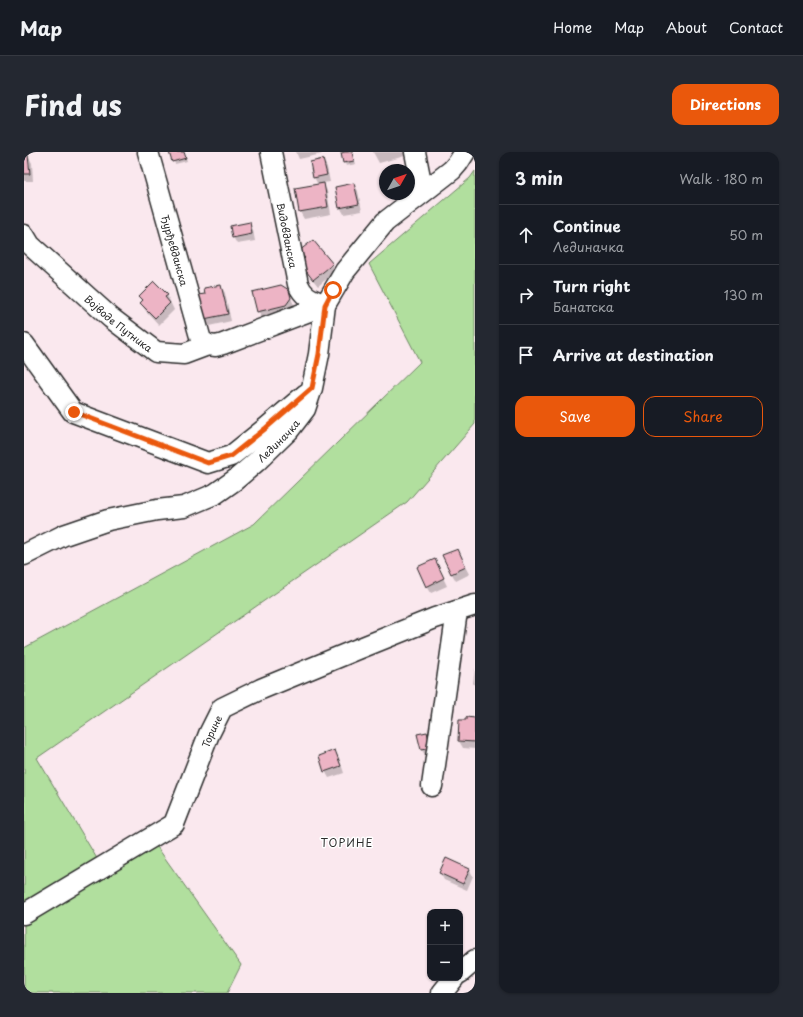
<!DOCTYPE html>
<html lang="en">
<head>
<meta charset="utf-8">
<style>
	:root { --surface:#171b24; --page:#242831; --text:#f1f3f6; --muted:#9ea1a6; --line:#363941; --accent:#ea580c }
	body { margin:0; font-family:"Playpen Sans",sans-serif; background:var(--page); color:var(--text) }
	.controls { position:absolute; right:12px; bottom:12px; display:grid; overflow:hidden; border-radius:8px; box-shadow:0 1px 3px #0004 }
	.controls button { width:36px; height:36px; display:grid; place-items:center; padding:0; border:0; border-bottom:1px solid var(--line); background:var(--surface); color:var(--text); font:20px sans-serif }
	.compass { position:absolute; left:355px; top:12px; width:36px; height:36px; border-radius:50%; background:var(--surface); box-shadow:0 1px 3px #0004; rotate:50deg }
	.stop { position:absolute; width:12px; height:12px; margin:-9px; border:3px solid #ea580c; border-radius:50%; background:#fff }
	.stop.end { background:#ea580c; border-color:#fff; box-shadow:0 1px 4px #0008 }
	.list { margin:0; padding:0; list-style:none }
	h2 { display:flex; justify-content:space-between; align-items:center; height:52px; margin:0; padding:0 16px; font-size:17px }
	h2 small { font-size:13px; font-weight:400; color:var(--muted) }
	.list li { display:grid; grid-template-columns:26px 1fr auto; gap:12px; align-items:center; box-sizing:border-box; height:60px; padding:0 16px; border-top:1px solid var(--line) }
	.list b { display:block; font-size:15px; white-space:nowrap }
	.list p { margin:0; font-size:13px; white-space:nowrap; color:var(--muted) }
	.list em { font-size:13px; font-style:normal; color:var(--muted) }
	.actions { display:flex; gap:8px; padding:12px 16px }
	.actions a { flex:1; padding:9px 0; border:1px solid var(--accent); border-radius:12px; text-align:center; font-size:14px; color:var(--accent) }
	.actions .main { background:var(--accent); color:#fff }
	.icon { flex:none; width:22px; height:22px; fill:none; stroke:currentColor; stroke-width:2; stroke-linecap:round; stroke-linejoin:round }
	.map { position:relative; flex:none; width:451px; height:841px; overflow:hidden; border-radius:12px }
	header { display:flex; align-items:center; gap:24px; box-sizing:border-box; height:56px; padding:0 20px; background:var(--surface); border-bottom:1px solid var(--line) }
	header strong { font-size:19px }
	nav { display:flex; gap:22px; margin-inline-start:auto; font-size:14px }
	.intro { display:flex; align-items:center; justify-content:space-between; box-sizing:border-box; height:96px; padding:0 24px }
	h1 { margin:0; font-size:28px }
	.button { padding:10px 18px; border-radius:12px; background:var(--accent); color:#fff; font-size:14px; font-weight:700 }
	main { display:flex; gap:24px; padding:0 24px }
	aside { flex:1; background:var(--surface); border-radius:12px; box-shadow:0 1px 3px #0004 }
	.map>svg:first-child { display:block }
	.green { fill:#b1df9e; stroke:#6e8564 }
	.shadow { fill:#0003 }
	.building { fill:#edb4c5; stroke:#2b2b2b }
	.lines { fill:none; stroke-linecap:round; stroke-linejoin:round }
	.minor-casing { stroke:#2b2b2b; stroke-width:23 }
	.minor { stroke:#fff; stroke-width:20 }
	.route { stroke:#ea580c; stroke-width:5 }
	.labels { text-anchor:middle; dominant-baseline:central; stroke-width:3; stroke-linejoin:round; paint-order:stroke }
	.street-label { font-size:10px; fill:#2b2b2b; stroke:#fff }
	.neighbourhood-label { font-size:11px; letter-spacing:1px; fill:#2b2b2b; stroke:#fff }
</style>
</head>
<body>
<header>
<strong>Map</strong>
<nav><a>Home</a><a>Map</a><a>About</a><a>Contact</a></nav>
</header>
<div class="intro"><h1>Find us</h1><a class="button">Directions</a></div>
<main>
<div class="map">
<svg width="451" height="841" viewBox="0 0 451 841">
	<rect width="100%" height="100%" fill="#fae8ee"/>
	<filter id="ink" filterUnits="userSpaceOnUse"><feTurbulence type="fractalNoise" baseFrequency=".025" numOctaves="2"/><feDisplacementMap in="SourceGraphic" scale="8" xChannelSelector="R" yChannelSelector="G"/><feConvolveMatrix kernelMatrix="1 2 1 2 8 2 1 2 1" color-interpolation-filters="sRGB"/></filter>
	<g filter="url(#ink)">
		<polygon class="green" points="451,19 451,272 383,350 13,606 78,715 131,692 217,813 203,841 0,841 0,496 230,372 396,210 345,112 446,26"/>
		<g class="shadow">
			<polygon points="146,0 160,0 163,9 151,12"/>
			<polygon points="272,0 297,0 298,2 275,7"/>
			<polygon points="328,0 332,12 322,14 318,2"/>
			<polygon points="349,0 380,0 381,4 355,11"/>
			<polygon points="0,4 4,4 8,11 9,29 0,29"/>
			<polygon points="299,8 303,15 306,30 299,31 303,39 307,62 280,67 276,60 294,33 290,25"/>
			<polygon points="330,32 334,39 338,59 320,62 316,55"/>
			<polygon points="225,71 229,78 231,89 213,92 209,85"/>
			<polygon points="276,100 308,112 312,119 294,134 281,118 281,108"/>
			<polygon points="197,134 201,141 207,169 185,174 181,167 183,142"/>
			<polygon points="264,139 270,153 266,160 238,166 234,159"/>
			<polygon points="143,143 150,158 135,173 122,159 117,152 119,150 116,144"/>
			<polygon points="437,405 446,422 432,429 428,422"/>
			<polygon points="414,415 423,434 407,441 403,434"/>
			<polygon points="451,516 451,534 449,531"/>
			<polygon points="451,567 451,597 439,596 435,589 443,569"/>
			<polygon points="402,581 406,588 410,603 402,605 398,598 394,583"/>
			<polygon points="311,599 315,606 320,621 305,626 301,619"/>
			<polygon points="445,717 449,724 443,738 420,728 416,721"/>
		</g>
		<g class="building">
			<polygon points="145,0 160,0 162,6 148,10"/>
			<polygon points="321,0 328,0 330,9 319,11 317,1"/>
			<polygon points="0,3 4,3 6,22 0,22"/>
			<polygon points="299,7 303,23 289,26 286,10"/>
			<polygon points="300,31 304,55 275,60 271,36"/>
			<polygon points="330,31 335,52 315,56 311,35"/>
			<polygon points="226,70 228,82 208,86 206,74"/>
			<polygon points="289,88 309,112 289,128 276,111 281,106 275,99"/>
			<polygon points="130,129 144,143 141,145 146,151 131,166 116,151 119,148 115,144"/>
			<polygon points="197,133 204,162 180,167 174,143 181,142 180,136"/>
			<polygon points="257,133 265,138 267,146 262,153 233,160 228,140"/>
			<polygon points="434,397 442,415 427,422 418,403"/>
			<polygon points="411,407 420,426 402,435 393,415"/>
			<polygon points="442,565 451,566 451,590 434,589 435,568 442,568"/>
			<polygon points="403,580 407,596 397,598 393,582"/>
			<polygon points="311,598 317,614 300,620 295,604"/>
			<polygon points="422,706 446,717 439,732 415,721"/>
		</g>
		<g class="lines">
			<g class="minor-casing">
				<g id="minor">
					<path id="s1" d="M124 0 177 188 184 193"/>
					<path id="s2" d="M247 0 274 132C280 146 288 147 301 153"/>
					<polyline points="391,0 399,40"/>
					<path id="s3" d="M0 83 6 93 87 166 132 200 160 202 184 193 192 194 199 192 301 153"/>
					<polyline points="0,192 49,260 184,311 207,304 242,276 282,242"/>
					<path id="s4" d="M0 403 40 383 84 368 133 358 160 355 191 342 211 328 232 310 265 278 281 257 288 236 295 202 301 153 321 119 361 70 428 18 434 11 441 0"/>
					<polyline points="408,634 433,459"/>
					<path id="s5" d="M0 762 150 672 185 582 198 556 237 537 334 497 411 466 451 453"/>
					<polyline points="436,821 451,808"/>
					<polyline points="418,841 430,826"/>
				</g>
			</g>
			<use href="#minor" class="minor"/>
		</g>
	</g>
	<g class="lines" filter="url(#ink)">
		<polyline class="route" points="50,260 184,311 207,304 242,276 288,236 295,202 301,153 309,138"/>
	</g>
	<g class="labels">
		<g class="street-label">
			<text stroke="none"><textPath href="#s2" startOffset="85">Видовданска</textPath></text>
			<text stroke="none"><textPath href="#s1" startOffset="102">Ђурђевданска</textPath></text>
			<text stroke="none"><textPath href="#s3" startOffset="130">Војводе Путника</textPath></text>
			<text stroke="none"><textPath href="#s4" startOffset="285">Лединачка</textPath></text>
			<text stroke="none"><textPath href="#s5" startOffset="275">Торине</textPath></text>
		</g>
		<g class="neighbourhood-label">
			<text x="323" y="690">ТОРИНЕ</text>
		</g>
	</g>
</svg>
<div class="controls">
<button>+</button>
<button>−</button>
</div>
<svg class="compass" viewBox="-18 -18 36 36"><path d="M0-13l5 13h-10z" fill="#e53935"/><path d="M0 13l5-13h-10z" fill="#9ea1a6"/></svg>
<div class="stop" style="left:309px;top:138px"></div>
<div class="stop end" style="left:50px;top:260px"></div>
</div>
<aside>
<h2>3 min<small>Walk · 180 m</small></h2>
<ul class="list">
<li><svg class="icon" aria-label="ahead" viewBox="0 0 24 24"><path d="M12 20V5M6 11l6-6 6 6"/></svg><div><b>Continue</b><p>Лединачка</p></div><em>50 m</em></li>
<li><svg class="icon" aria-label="right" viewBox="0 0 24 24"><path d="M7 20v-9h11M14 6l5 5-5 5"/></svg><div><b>Turn right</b><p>Банатска</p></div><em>130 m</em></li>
<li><svg class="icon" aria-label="arrive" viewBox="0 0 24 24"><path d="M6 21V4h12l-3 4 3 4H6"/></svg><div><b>Arrive at destination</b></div></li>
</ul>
<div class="actions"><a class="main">Save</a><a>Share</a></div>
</aside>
</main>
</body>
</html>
